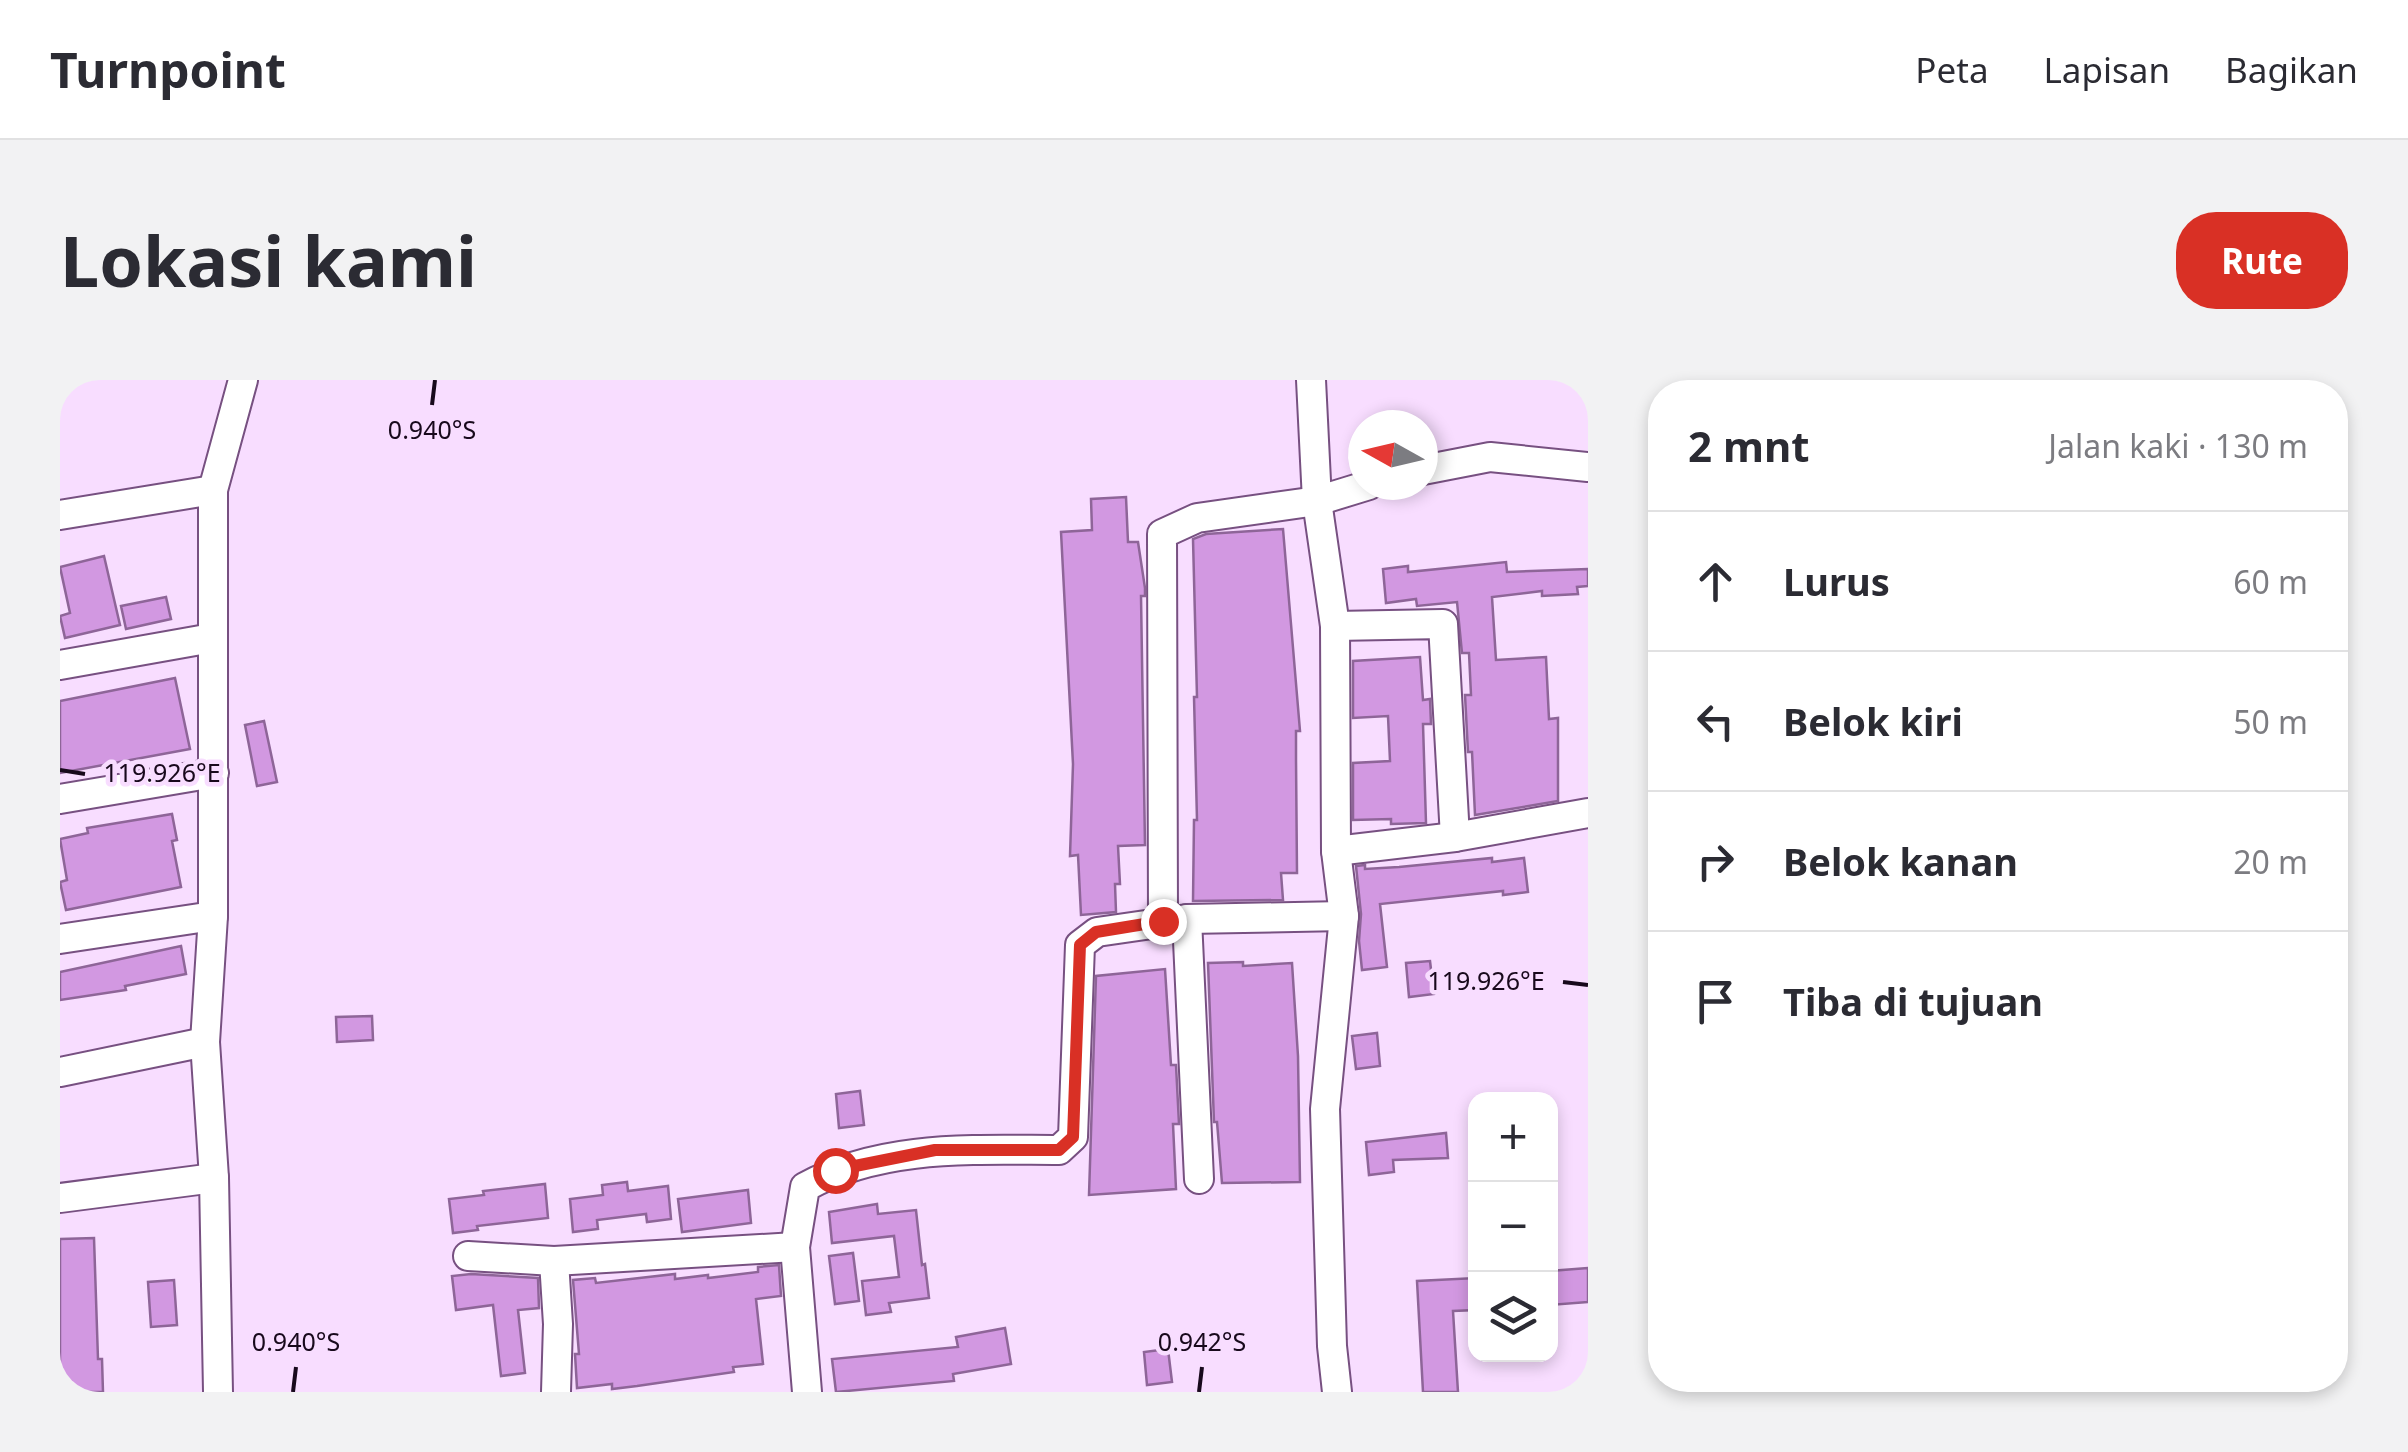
<!DOCTYPE html>
<html lang="id">
<head>
<meta charset="utf-8">
<style>
	:root { --surface:#fff; --page:#f2f2f3; --text:#2b2b33; --muted:#7c7c81; --line:#e1e1e2; --accent:#d93025 }
	body { margin:0; font-family:"Noto Sans",sans-serif; background:var(--page); color:var(--text) }
	.controls { position:absolute; right:30px; bottom:30px; display:grid; overflow:hidden; border-radius:20px; box-shadow:0 5px 15px #0003 }
	.controls button { width:90px; height:90px; display:grid; place-items:center; padding:0; border:0; border-bottom:2px solid var(--line); background:var(--surface); color:var(--text); font:50px sans-serif }
	.compass { position:absolute; left:1288px; top:30px; width:90px; height:90px; border-radius:50%; background:var(--surface); box-shadow:0 5px 15px #0003; rotate:278deg }
	.stop { position:absolute; width:30px; height:30px; margin:-22px; border:8px solid #d93025; border-radius:50%; background:#fff }
	.stop.end { background:#d93025; border-color:#fff; box-shadow:0 2px 10px #0008 }
	.list { margin:0; padding:0; list-style:none }
	h2 { display:flex; justify-content:space-between; align-items:center; height:130px; margin:0; padding:0 40px; font-size:42px }
	h2 small { font-size:32px; font-weight:400; color:var(--muted) }
	.list li { display:grid; grid-template-columns:65px 1fr auto; gap:30px; align-items:center; box-sizing:border-box; height:140px; padding:0 40px; border-top:2px solid var(--line) }
	.list b { display:block; font-size:38px; white-space:nowrap }
	.list em { font-size:32px; font-style:normal; color:var(--muted) }
	.icon { flex:none; width:55px; height:55px; fill:none; stroke:currentColor; stroke-width:2; stroke-linecap:round; stroke-linejoin:round }
	.map { position:relative; flex:none; width:1528px; height:1012px; overflow:hidden; border-radius:40px }
	header { display:flex; align-items:center; gap:60px; box-sizing:border-box; height:140px; padding:0 50px; background:var(--surface); border-bottom:2px solid var(--line) }
	header strong { font-size:48px }
	nav { display:flex; gap:55px; margin-inline-start:auto; font-size:35px }
	.intro { display:flex; align-items:center; justify-content:space-between; box-sizing:border-box; height:240px; padding:0 60px }
	h1 { margin:0; font-size:70px }
	.button { padding:25px 45px; border-radius:40px; background:var(--accent); color:#fff; font-size:35px; font-weight:700 }
	main { display:flex; gap:60px; padding:0 60px }
	aside { flex:1; background:var(--surface); border-radius:40px; box-shadow:0 5px 15px #0003 }
	.map>svg:first-child { display:block }
	.building { fill:#d298e1; stroke:#8e6598; stroke-width:2.5 }
	.lines { fill:none; stroke-linecap:round; stroke-linejoin:round }
	.street-casing { stroke:#775081; stroke-width:32 }
	.street { stroke:#fff; stroke-width:28 }
	.route { stroke:#d93025; stroke-width:12 }
	.ticks { fill:none; stroke:#18091c; stroke-width:4 }
	.ticks-label { font-size:25px; text-anchor:middle; fill:#18091c; stroke:#f8ddff; stroke-width:9; stroke-linejoin:round; paint-order:stroke }
</style>
</head>
<body>
<header>
<strong>Turnpoint</strong>
<nav><a>Peta</a><a>Lapisan</a><a>Bagikan</a></nav>
</header>
<div class="intro"><h1>Lokasi kami</h1><a class="button">Rute</a></div>
<main>
<div class="map">
<svg width="1528" height="1012" viewBox="0 0 1528 1012">
	<rect width="100%" height="100%" fill="#f8ddff"/>
	<g class="building">
		<polygon points="1066,117 1068,162 1078,162 1085,208 1085,216 1081,216 1085,465 1058,466 1060,504 1055,504 1056,532 1021,535 1018,475 1010,476 1013,384 1001,152 1032,150 1031,119"/>
		<polygon points="1223,149 1240,351 1236,351 1236,379 1237,493 1221,493 1223,520 1133,521 1134,440 1137,440 1134,317 1137,317 1133,159 1146,154"/>
		<polygon points="44,176 60,245 5,258 0,236 10,233 0,187"/>
		<polygon points="1446,182 1447,192 1528,189 1528,206 1517,207 1518,214 1482,216 1482,211 1432,217 1436,280 1486,277 1489,339 1498,338 1498,421 1415,435 1412,372 1408,372 1405,315 1411,315 1409,273 1402,273 1397,222 1357,226 1356,219 1326,223 1323,189 1348,186 1348,192"/>
		<polygon points="106,217 111,239 66,249 61,226"/>
		<polygon points="1360,277 1363,320 1370,319 1371,344 1363,344 1366,443 1331,444 1331,439 1293,440 1293,383 1330,381 1328,336 1293,338 1293,281"/>
		<polygon points="115,298 130,369 0,393 0,321"/>
		<polygon points="204,341 217,402 197,406 185,345"/>
		<polygon points="112,434 117,460 112,461 121,507 6,530 0,502 7,500 0,459 28,453 27,448"/>
		<polygon points="1432,478 1432,482 1464,478 1468,512 1443,515 1443,511 1320,524 1327,587 1302,590 1299,561 1301,534 1296,486 1305,485 1305,489 1339,487"/>
		<polygon points="121,566 126,594 65,606 66,610 0,620 0,592"/>
		<polygon points="1370,581 1374,614 1349,617 1346,583"/>
		<polygon points="1183,582 1183,586 1232,583 1238,676 1240,802 1162,803 1157,742 1154,742 1148,583"/>
		<polygon points="1105,589 1111,685 1116,685 1119,744 1113,744 1116,809 1029,815 1036,596"/>
		<polygon points="312,636 313,660 277,662 276,637"/>
		<polygon points="1317,653 1320,686 1296,689 1292,656"/>
		<polygon points="800,711 804,745 779,748 776,714"/>
		<polygon points="1386,753 1388,778 1333,780 1334,792 1309,795 1306,762"/>
		<polygon points="567,802 568,811 608,806 611,839 587,842 586,834 537,840 538,849 513,852 510,819 543,815 542,805"/>
		<polygon points="485,804 488,838 417,846 418,850 393,853 389,819 424,815 423,811"/>
		<polygon points="688,810 691,843 622,852 618,819"/>
		<polygon points="817,824 818,834 856,830 862,885 865,884 869,918 829,923 831,932 806,935 802,901 839,897 834,856 772,863 769,832"/>
		<polygon points="34,858 38,979 42,979 43,1012 0,1012 0,859"/>
		<polygon points="793,873 799,921 775,924 769,876"/>
		<polygon points="719,885 721,916 696,919 703,984 673,987 674,992 577,1006 552,1009 552,1004 517,1008 515,974 519,974 513,900 535,898 536,903 615,894 615,899 648,895 648,898 698,892 698,887"/>
		<polygon points="1528,888 1528,922 1490,925 1490,891"/>
		<polygon points="411,894 478,898 479,928 458,930 465,993 441,996 433,925 396,930 392,896"/>
		<polygon points="1416,898 1416,930 1393,931 1398,1012 1363,1012 1357,901"/>
		<polygon points="114,900 117,945 91,947 88,902"/>
		<polygon points="945,948 951,984 893,994 894,1001 776,1012 772,979 898,967 896,957"/>
		<polygon points="1108,969 1112,1002 1087,1005 1084,972"/>
	</g>
	<g class="lines">
		<g class="street-casing">
			<g id="street">
				<polyline points="1251,0 1257,121 1275,246 1276,471 1284,536 1265,729 1272,966 1277,1012"/>
				<polyline points="1363,90 1430,77 1528,87"/>
				<polyline points="0,135 153,110"/>
				<polyline points="1275,246 1383,244 1395,457"/>
				<polyline points="0,285 152,258"/>
				<polyline points="0,419 154,393"/>
				<polyline points="1276,471 1395,457 1528,433"/>
				<polyline points="1127,539 1139,799"/>
				<polyline points="1103,541 1102,154 1137,138 1257,121 1309,105"/>
				<polyline points="0,559 153,536"/>
				<polyline points="0,692 145,662"/>
				<polyline points="0,818 154,798"/>
				<polyline points="408,876 494,881 498,944 496,1012"/>
				<polyline points="494,881 735,867"/>
				<polyline points="158,1012 154,798 145,662 153,536 153,110 183,0"/>
				<path d="M747 1012 735 867 745 807C822 764 914 770 999 770L1013 757 1020 565 1037 552 1127 539 1284 536"/>
			</g>
		</g>
		<use href="#street" class="street"/>
	</g>
	<g class="lines">
		<polyline class="route" points="775,790 875,770 999,770 1013,757 1020,565 1036,552 1103,541"/>
	</g>
	<path class="ticks" d="M372 25 375 0M0 390 25 394M1503 602 1528 605M233 1012 236 987M1139 1012 1142 987"/>
	<g class="ticks-label">
		<text x="372" y="59">0.940°S</text>
		<text x="102" y="402">119.926°E</text>
		<text x="1426" y="610">119.926°E</text>
		<text x="236" y="971">0.940°S</text>
		<text x="1142" y="971">0.942°S</text>
	</g>
</svg>
<div class="controls">
<button>+</button>
<button>−</button>
<button><svg class="icon" aria-label="layers" viewBox="0 0 24 24"><path d="M12 4l9 5-9 5-9-5zM3 14l9 5 9-5"/></svg></button>
</div>
<svg class="compass" viewBox="-18 -18 36 36"><path d="M0-13l5 13h-10z" fill="#e53935"/><path d="M0 13l5-13h-10z" fill="#7c7c81"/></svg>
<div class="stop" style="left:775px;top:790px"></div>
<div class="stop end" style="left:1103px;top:541px"></div>
</div>
<aside>
<h2>2 mnt<small>Jalan kaki · 130 m</small></h2>
<ul class="list">
<li><svg class="icon" aria-label="ahead" viewBox="0 0 24 24"><path d="M12 20V5M6 11l6-6 6 6"/></svg><div><b>Lurus</b></div><em>60 m</em></li>
<li><svg class="icon" aria-label="left" viewBox="0 0 24 24"><path d="M17 20v-9H6M10 6l-5 5 5 5"/></svg><div><b>Belok kiri</b></div><em>50 m</em></li>
<li><svg class="icon" aria-label="right" viewBox="0 0 24 24"><path d="M7 20v-9h11M14 6l5 5-5 5"/></svg><div><b>Belok kanan</b></div><em>20 m</em></li>
<li><svg class="icon" aria-label="arrive" viewBox="0 0 24 24"><path d="M6 21V4h12l-3 4 3 4H6"/></svg><div><b>Tiba di tujuan</b></div></li>
</ul>
</aside>
</main>
</body>
</html>
